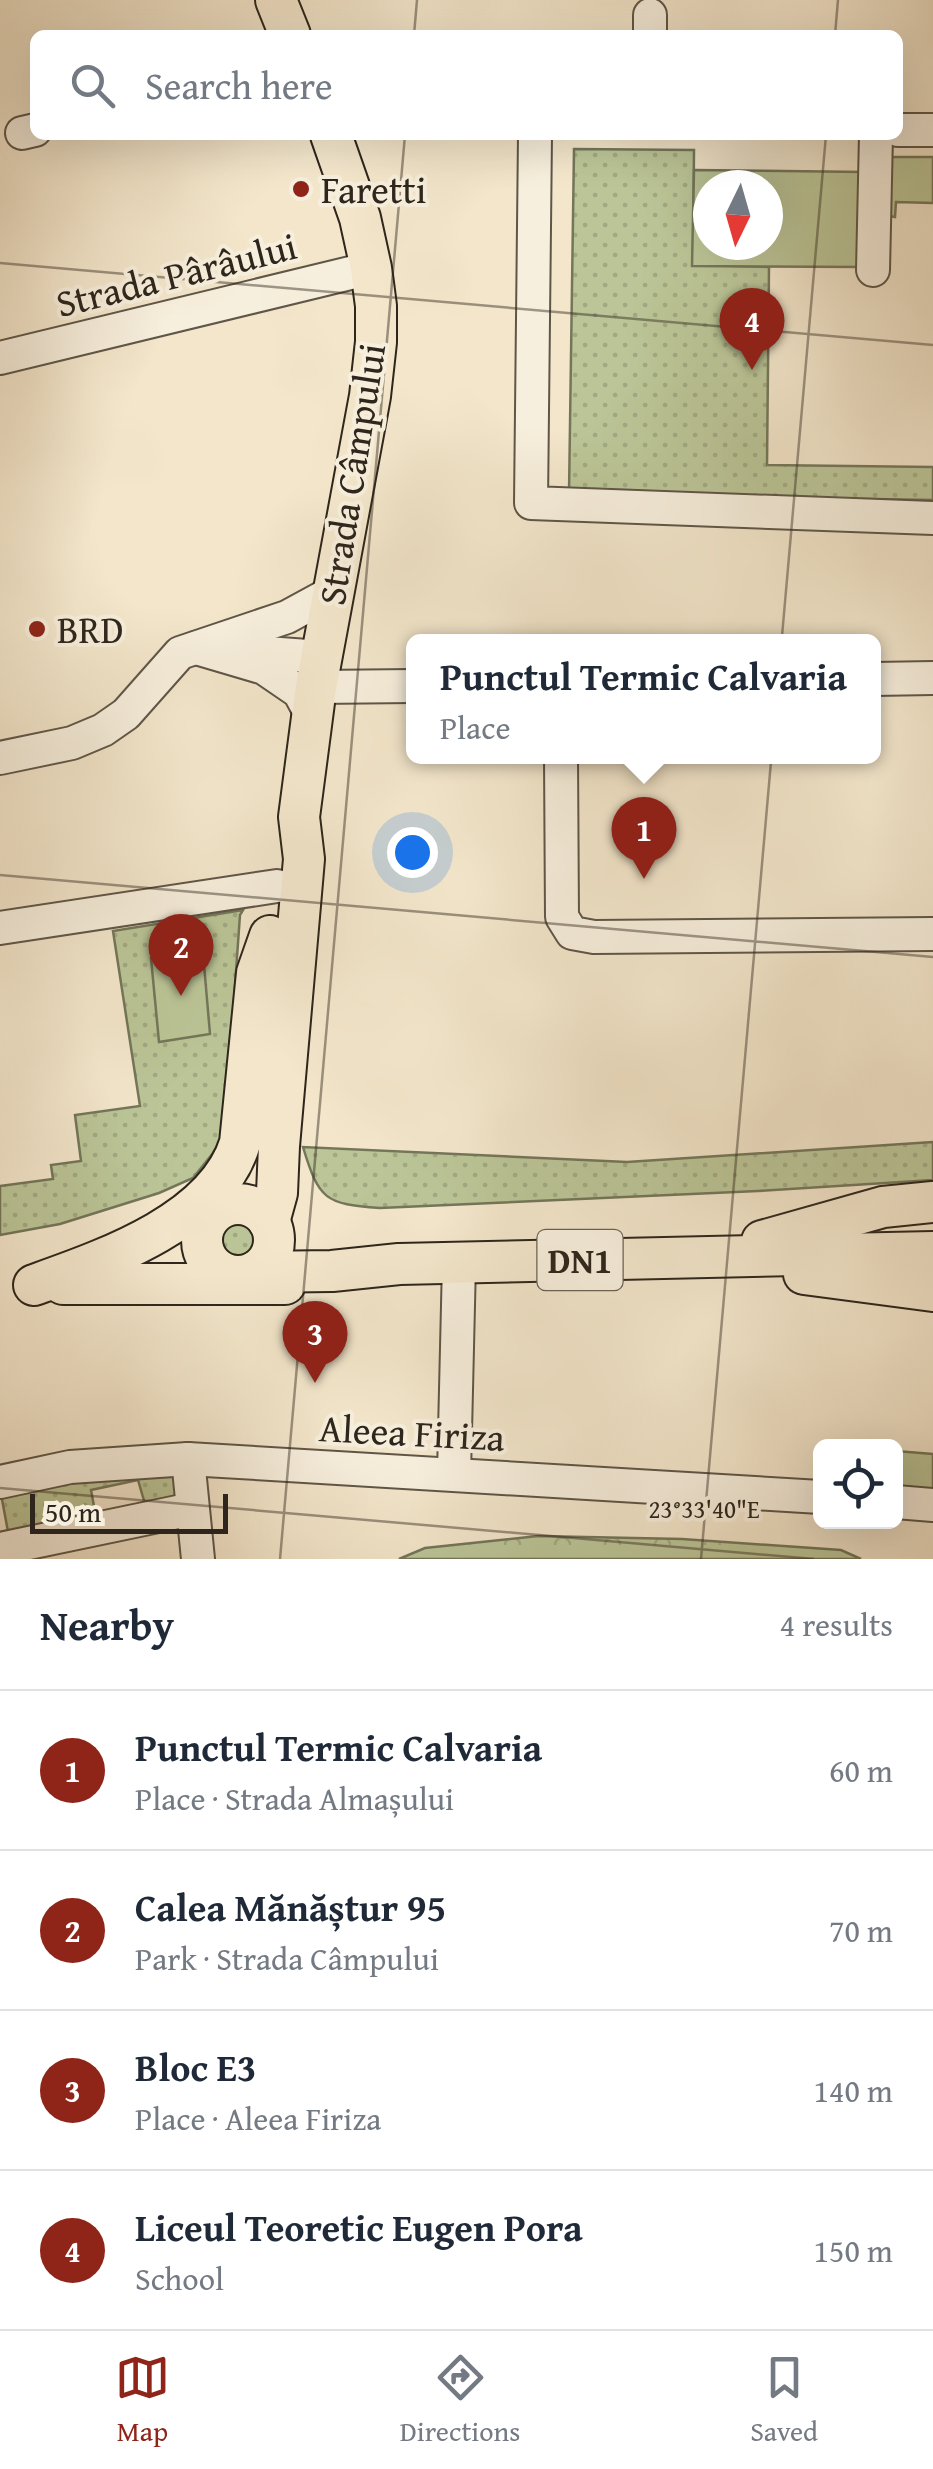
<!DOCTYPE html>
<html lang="en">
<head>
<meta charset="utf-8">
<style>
	:root { --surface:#fff; --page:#f6f6f7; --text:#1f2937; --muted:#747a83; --line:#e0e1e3; --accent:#8f2418 }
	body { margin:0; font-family:"Gentium Book Plus",serif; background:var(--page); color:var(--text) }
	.controls { position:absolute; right:30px; bottom:30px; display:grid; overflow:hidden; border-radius:15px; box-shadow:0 10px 40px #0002 }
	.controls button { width:90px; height:90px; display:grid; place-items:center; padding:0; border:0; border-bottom:2px solid var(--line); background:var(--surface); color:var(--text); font:50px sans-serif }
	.compass { position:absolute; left:693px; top:170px; width:90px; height:90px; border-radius:50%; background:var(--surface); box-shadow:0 10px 40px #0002; rotate:185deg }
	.scale { position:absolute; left:30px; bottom:25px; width:198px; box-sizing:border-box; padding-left:10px; border:5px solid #2e261c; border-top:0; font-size:28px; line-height:35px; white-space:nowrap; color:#2e261c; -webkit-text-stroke:8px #f7efdd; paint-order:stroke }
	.you { position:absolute; left:412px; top:852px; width:35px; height:35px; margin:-25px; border:8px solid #fff; border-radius:50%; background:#1a73e8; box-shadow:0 0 0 15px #1a73e833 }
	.badge { display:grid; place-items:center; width:65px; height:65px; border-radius:50%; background:var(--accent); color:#fff; font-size:32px; font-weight:700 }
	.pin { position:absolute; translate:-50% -82px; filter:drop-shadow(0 2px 5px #0008) }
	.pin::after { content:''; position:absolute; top:52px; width:35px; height:30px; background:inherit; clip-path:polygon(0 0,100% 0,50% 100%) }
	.popup { position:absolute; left:406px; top:634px; width:475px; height:130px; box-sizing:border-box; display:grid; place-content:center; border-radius:15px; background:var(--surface); filter:drop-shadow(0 2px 8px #0005); font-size:32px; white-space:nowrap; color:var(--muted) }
	.popup b { font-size:38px; color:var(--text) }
	.popup::after { content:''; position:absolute; left:50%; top:100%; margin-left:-20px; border:20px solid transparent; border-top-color:var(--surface) }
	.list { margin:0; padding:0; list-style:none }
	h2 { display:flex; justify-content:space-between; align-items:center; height:130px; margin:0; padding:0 40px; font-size:42px }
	h2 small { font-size:32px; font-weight:400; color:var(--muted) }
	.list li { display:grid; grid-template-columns:65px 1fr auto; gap:30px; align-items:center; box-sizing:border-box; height:160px; padding:0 40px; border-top:2px solid var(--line) }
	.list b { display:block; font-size:38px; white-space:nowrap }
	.list p { margin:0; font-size:32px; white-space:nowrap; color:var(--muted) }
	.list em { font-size:32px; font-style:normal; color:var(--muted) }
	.icon { flex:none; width:55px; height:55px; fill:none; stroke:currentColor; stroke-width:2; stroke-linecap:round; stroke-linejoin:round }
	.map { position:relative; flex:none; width:933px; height:1559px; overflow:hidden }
	.search { position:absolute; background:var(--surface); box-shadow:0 10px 40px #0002; left:30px; right:30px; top:30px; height:110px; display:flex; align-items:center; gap:25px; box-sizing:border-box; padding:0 35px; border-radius:15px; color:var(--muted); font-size:38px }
	.sheet { height:770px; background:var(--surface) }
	nav { display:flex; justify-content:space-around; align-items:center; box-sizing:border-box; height:140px; border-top:2px solid var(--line); background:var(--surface); font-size:28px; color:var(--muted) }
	nav a { display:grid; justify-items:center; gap:5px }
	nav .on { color:var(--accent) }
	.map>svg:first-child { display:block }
	.grass { fill:url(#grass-dots); stroke:#74765a; stroke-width:2.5 }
	.forest { fill:url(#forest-crowns); stroke:#74765a; stroke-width:2.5 }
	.green { fill:#bbc597; stroke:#74765a; stroke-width:2.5; fill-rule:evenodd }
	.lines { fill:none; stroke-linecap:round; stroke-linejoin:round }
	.minor-casing { stroke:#5f5648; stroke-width:36 }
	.major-casing { stroke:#2e261c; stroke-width:44 }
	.minor { stroke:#f7efdd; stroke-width:32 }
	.major { stroke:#f3e6cb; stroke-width:40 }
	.ticks { fill:none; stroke:#2e261c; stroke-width:2.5; stroke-opacity:0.45 }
	.poi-dot { fill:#8f2418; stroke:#f7efdd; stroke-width:4 }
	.labels { text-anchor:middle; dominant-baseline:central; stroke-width:8; stroke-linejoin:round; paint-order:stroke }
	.shield { fill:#f7efdd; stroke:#6a6256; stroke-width:2.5 }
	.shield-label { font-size:35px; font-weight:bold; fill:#2e261c }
	.poi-label { font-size:38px; fill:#2e261c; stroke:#f7efdd; text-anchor:start }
	.street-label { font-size:38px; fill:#2e261c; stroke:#f7efdd }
	.ticks-label { font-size:25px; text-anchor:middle; fill:#2e261c; stroke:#f7efdd; stroke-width:8; stroke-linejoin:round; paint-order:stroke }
</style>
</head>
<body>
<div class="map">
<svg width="933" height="1559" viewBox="0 0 933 1559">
	<defs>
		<pattern id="grass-dots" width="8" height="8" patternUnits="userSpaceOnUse" patternTransform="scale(2.5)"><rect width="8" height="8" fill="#bbc597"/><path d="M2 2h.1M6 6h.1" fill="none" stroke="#a1a982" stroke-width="1.8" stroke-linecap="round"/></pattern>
		<pattern id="forest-crowns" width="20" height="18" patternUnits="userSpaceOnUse" patternTransform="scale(2.5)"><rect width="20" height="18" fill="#bbc597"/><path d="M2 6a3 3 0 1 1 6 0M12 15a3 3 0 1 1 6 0" fill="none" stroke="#a1a982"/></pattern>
	</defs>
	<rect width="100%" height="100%" fill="#f3e6cb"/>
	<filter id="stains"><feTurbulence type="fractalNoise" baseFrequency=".002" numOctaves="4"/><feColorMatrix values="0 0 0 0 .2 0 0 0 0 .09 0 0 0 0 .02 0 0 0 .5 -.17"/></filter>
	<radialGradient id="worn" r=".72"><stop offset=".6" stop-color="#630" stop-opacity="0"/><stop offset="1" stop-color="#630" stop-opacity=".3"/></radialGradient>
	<g class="grass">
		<polygon points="574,149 694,150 693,265 769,267 767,465 933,467 933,500 569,494"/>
		<polygon points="243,910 240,915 228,1084 221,1140 213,1153 193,1178 159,1193 60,1224 0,1235 0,1186 53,1179 51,1165 81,1161 75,1115 140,1106 113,931"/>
		<path d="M933 1142V1180L758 1191 380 1208C325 1204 319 1200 303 1147L627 1162Z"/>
		<circle cx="238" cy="1240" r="29"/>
		<polygon points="174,1465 181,1498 145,1504 138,1480 91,1490 96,1517 9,1537 1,1494"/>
	</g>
	<polygon class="forest" points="538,1536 682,1539 841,1550 861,1559 399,1559 425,1548"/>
	<g class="green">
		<polygon points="886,157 933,157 933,203 896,202 895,217 883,215"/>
		<path d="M694 170 865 172 864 267 692 266ZM708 185H768V245H708Z"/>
		<polygon points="203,953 210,1034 159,1042 151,958"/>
		<polygon points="896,1451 933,1454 933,1492 896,1489"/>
	</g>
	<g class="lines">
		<g class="minor-casing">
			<g id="minor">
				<polyline points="650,35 650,15"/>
				<polyline points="898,130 933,130"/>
				<polyline points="22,133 35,130"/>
				<polyline points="535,135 531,503 933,518"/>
				<polyline points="873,270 876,135"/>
				<polyline points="0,358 371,268"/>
				<polyline points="196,648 264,668 299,692 312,716"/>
				<polyline points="240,651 321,657"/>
				<polyline points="874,679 933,678"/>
				<polyline points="316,687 414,686"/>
				<polyline points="561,756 562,917 572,933 594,937 933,934"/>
				<polyline points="0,758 72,743 103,730 126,714 180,653 287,617 333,592"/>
				<polyline points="0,928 277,886"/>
				<polyline points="188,1459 198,1559"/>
				<polyline points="454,1474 459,1263"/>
				<polyline points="0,1482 70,1467 188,1459 820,1497"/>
				<polyline points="896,1502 933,1505"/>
				<polyline points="0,1549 192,1509"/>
			</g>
		</g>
		<g class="major-casing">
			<g id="major">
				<polyline points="276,0 290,35"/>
				<circle cx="238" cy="1240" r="36"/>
				<polyline points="269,1222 277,1193 279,1146 304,859 299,817 316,687 370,396 376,342 376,306 371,268 360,218 331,135"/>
				<polyline points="762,1241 883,1207 933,1202"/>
				<polyline points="255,1272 332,1271 399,1264 933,1252"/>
				<polyline points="804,1274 933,1291"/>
				<polyline points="63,1284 285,1284"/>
				<path d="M34 1285C104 1260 216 1222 240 1143L257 973 270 936"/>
			</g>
		</g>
		<use href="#minor" class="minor"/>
		<use href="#major" class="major"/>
	</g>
	<path class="ticks" d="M414 35 417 0M835 35 838 0M0 263 933 345M0 875 933 957M0 1488 814 1559M280 1559 405 135M701 1559 826 135"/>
	<g class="poi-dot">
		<circle cx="301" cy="189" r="10"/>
		<circle cx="37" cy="629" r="10"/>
	</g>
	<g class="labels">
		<rect class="shield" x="537.5" y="1230" width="85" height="60" rx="8"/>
		<g class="shield-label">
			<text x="580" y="1260">DN1</text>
		</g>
		<g class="poi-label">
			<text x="321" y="189">Faretti</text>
			<text x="57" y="629">BRD</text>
		</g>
		<g class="street-label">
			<text transform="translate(176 274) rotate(-14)">Strada Pârâului</text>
			<text transform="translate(351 474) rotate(-81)">Strada Câmpului</text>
			<text transform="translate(412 1432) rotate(3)">Aleea Firiza</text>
		</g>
	</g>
	<g class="ticks-label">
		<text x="704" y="1518">23°33'40"E</text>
	</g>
	<rect width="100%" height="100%" filter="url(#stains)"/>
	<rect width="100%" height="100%" fill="url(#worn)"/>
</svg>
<div class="controls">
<button><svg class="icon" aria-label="locate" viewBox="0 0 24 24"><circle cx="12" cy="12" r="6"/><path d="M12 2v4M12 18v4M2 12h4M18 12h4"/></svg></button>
</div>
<svg class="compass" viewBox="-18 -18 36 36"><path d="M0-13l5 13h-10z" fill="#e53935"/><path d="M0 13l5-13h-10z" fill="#747a83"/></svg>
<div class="scale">50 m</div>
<div class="you"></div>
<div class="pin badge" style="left:644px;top:879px">1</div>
<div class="popup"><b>Punctul Termic Calvaria</b>Place</div>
<div class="pin badge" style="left:181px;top:996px">2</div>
<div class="pin badge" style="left:315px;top:1383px">3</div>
<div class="pin badge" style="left:752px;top:370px">4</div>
<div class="search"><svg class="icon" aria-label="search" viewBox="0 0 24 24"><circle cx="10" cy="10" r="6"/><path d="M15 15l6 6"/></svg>Search here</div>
</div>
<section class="sheet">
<h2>Nearby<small>4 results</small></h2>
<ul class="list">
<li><span class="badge">1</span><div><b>Punctul Termic Calvaria</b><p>Place · Strada Almașului</p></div><em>60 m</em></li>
<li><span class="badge">2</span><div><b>Calea Mănăștur 95</b><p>Park · Strada Câmpului</p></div><em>70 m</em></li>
<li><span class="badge">3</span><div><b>Bloc E3</b><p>Place · Aleea Firiza</p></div><em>140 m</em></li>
<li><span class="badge">4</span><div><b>Liceul Teoretic Eugen Pora</b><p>School</p></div><em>150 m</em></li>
</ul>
</section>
<nav>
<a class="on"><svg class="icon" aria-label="map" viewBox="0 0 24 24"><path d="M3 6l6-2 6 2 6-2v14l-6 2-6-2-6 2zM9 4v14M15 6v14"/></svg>Map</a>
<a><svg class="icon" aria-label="directions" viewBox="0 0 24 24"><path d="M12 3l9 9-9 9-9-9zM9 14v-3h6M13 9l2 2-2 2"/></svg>Directions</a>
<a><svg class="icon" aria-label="saved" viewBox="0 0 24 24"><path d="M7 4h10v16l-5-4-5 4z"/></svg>Saved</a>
</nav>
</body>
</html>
